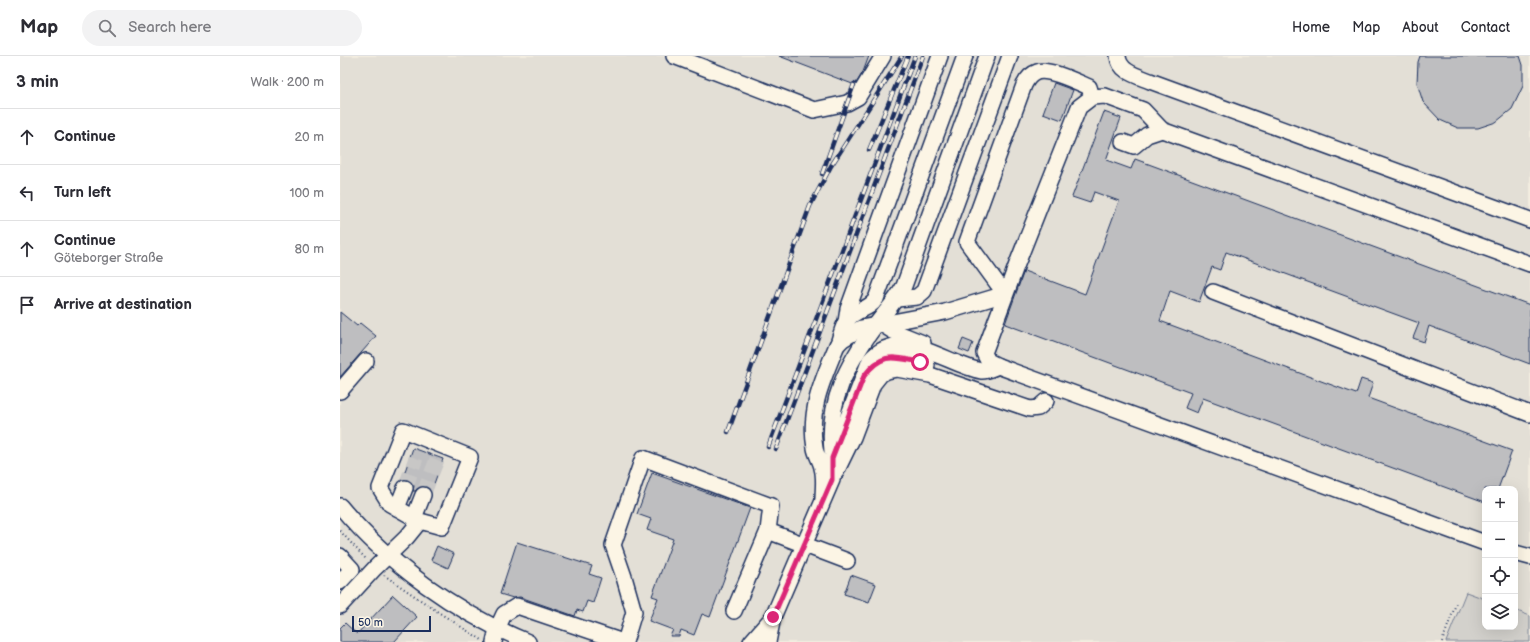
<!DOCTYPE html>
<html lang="en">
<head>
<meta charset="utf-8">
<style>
	:root { --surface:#fff; --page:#f2f2f3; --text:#2b2b33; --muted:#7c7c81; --line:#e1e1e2 }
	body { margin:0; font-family:"Balsamiq Sans",sans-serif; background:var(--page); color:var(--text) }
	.controls { position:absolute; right:12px; bottom:12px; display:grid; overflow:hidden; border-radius:8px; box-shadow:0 4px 16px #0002 }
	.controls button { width:36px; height:36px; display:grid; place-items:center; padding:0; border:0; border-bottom:1px solid var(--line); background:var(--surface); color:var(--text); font:20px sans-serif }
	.scale { position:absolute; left:12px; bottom:10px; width:79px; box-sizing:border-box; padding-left:4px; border:2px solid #1b2f5e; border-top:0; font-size:11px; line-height:14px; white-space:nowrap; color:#1b2f5e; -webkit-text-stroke:3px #fcf5e5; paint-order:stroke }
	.stop { position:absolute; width:12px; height:12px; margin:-9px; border:3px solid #db2777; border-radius:50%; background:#fff }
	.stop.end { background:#db2777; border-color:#fff; box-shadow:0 1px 4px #0008 }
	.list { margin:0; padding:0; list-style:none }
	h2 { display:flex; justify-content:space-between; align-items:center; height:52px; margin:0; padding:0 16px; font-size:17px }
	h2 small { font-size:13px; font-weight:400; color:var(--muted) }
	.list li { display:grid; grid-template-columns:26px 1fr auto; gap:12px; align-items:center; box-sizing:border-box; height:56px; padding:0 16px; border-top:1px solid var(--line) }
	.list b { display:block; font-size:15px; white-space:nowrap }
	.list p { margin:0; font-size:13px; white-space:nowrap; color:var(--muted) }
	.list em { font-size:13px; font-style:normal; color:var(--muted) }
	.icon { flex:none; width:22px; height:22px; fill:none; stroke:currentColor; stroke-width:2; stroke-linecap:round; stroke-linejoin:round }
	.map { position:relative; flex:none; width:1190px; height:586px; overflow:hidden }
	header { display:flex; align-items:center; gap:24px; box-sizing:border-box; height:56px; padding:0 20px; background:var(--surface); border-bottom:1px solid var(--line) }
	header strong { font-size:19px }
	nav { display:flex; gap:22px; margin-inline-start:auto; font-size:14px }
	.search { width:280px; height:36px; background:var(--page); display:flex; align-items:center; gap:10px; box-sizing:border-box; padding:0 14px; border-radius:22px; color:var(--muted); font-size:15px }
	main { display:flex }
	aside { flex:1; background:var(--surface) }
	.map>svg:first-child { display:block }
	.built { fill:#e3dfd6; fill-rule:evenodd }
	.green { fill:#d3d1cc; stroke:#778095 }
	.building { fill:#bebec0; stroke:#1b2f5e }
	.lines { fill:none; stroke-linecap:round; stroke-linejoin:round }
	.minor-tunnel { stroke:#c8c7c6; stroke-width:15; stroke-dasharray:15 8; stroke-linecap:butt }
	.minor-casing { stroke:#1b2f5e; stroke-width:18 }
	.path { stroke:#1b2f5e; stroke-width:2; stroke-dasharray:1 3; stroke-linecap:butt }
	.minor { stroke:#fcf5e5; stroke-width:15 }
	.rail-casing { stroke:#1b2f5e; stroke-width:4.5 }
	.rail { stroke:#fcf5e5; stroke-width:3; stroke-dasharray:9; stroke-linecap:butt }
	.route { stroke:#db2777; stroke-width:5 }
</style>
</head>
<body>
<header>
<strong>Map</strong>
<div class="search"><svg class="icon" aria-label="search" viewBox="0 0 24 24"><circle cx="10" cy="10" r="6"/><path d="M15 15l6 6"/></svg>Search here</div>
<nav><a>Home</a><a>Map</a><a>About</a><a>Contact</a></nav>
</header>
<main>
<aside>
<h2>3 min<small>Walk · 200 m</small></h2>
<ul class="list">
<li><svg class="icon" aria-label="ahead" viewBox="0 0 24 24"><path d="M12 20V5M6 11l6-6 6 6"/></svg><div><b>Continue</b></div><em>20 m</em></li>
<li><svg class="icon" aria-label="left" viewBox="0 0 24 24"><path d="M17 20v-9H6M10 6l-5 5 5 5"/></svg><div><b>Turn left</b></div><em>100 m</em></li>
<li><svg class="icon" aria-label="ahead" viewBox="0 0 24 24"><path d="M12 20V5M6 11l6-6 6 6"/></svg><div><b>Continue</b><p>Göteborger Straße</p></div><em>80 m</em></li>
<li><svg class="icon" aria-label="arrive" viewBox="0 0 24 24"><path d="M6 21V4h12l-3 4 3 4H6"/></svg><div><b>Arrive at destination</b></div></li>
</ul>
</aside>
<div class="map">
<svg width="1190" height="586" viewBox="0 0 1190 586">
	<rect width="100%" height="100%" fill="#f3ede0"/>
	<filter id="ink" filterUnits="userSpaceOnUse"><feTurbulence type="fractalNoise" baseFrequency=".025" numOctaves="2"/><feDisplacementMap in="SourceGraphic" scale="8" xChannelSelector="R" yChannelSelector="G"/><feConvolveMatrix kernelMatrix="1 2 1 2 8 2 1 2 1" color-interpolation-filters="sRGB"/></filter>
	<g filter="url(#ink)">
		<path class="built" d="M0 0H1190V586H0ZM1145 433H1175V571H1145Z"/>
		<polygon class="green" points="1126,536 1145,543 1145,571 1175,571 1175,554 1190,560 1190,586 1106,586"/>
		<g class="building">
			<polygon points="439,0 529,0 523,16 515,29"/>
			<polygon points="1080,0 1180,0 1183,9 1183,30 1172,53 1156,66 1138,72 1118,72 1100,64 1083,46 1077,27 1078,6"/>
			<polygon points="714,27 733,34 722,64 703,57"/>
			<polygon points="764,56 781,62 766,104 791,113 795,103 1190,249 1190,308 1089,270 1084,286 1073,282 1079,267 886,196 880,214 872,211 859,246 830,235 820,265 1016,338 1021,323 1033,327 1028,342 1172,395 1158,433 1145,433 1145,446 863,342 857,357 845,352 851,337 665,268 684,215 745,238 779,145 754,136 750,147 732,141"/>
			<polygon points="0,256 17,270 20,267 36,280 0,321"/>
			<polygon points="623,283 633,287 629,297 619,293"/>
			<polygon points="73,392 103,403 91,436 87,431 82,430 78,432 75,435 73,435 74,430 72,426 68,424 62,424"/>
			<polygon points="312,417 410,452 370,561 362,558 354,579 341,574 339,580 330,580 333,574 309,565 318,542 312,540 333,483 307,474 311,463 297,458"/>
			<polygon points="177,486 252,510 249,518 261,522 253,547 247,545 243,556 237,554 235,560 180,541 173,542 160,538"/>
			<polygon points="97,490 114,498 108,512 91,504"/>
			<polygon points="511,519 536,528 529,546 504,538"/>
			<polygon points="53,539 77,561 54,586 0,586 0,572 5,567 17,578"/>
		</g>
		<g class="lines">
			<g class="minor-tunnel">
				<polyline points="65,432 76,402"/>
				<polyline points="83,439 98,401"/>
			</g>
			<g class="minor-casing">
				<g id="minor">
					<polyline points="334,0 474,54 507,47 518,41 543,0"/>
					<path d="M778 0C779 16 798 20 810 25L1190 164"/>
					<polyline points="783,86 794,90 807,79 822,74"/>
					<polyline points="873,236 1190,358"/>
					<polyline points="557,243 577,241 584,235 670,0"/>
					<polyline points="506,266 508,253 600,0"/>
					<polyline points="540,267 553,275 583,287"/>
					<path d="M498 288C501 279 503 267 510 261 518 253 530 253 536 243L625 0"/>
					<path d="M534 309C548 296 570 303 587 309"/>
					<polyline points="0,335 26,305"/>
					<path d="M492 395C487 346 507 308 535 270 545 256 556 245 564 230L647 0"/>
					<polyline points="496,416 513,381 533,328 541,318 547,315 557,313 590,319 690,353 698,352 706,345"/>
					<path d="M483 443C483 433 485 422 482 412 481 405 476 399 475 392 468 354 483 323 497 289L503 283 521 272 605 256 665 238 627 186 684 29C687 23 691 18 697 16 709 12 737 26 749 31L752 41"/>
					<path d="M0 450C48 508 118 558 188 586"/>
					<polyline points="57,452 65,432"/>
					<polyline points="74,462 83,439"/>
					<polyline points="1145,487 658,310 648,305 644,297 677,208 739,51 752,41 765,40 803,54 822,74 1190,208"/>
					<polyline points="1175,497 1190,501"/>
					<polyline points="0,500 12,513 0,526"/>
					<polyline points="0,550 35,512 67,481 80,465 102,471 130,401 63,374 40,432 50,448 80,465"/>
					<polyline points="394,555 428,475"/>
					<polyline points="154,586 157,573 164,558 177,550 283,586"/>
					<polyline points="285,586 294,556 284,521 273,489 303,402 431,450 428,475 507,505"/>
					<polyline points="411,586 432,562"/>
					<path d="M428 586 433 561 492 424V402L530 304C561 269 606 308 641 315 646 316 653 312 658 310"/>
				</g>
			</g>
			<g class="path">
				<polyline points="0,475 26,503"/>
				<polyline points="44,519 98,556 142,584"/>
				<polyline points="1102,586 1117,545"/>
			</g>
			<use href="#minor" class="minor"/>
			<g class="rail-casing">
				<g id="rail">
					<polyline points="529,94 568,0"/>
					<polyline points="482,118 514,28"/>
					<polyline points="388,376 470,150 491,110 562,0"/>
					<polyline points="428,391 575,0"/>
					<polyline points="436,393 583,0"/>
				</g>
			</g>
			<use href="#rail" class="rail"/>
		</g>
	</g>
	<g class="lines" filter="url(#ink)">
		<path class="route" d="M433 561 492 424V402L524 320C542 296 553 301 580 306"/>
	</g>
</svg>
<div class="controls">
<button>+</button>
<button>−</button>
<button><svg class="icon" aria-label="locate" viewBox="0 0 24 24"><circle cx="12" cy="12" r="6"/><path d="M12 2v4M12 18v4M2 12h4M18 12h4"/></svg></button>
<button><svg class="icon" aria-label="layers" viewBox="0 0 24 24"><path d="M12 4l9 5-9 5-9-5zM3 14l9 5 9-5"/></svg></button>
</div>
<div class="scale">50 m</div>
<div class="stop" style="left:580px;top:306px"></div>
<div class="stop end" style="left:433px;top:561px"></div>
</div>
</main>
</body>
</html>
